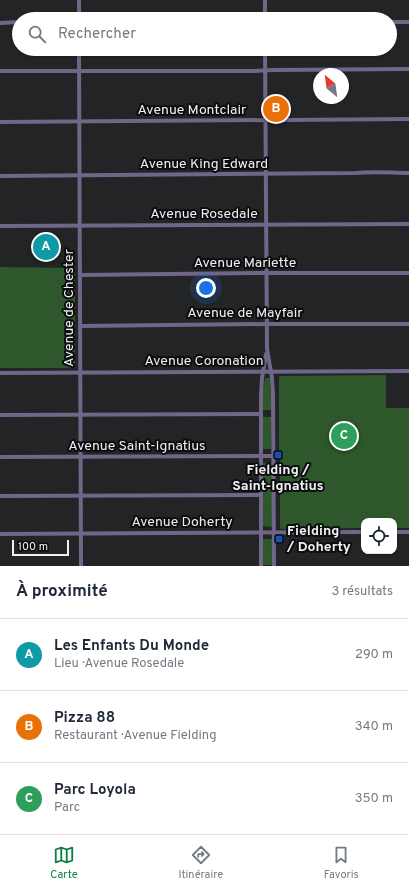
<!DOCTYPE html>
<html lang="fr">
<head>
<meta charset="utf-8">
<style>
	:root { --surface:#fff; --page:#f6f6f7; --text:#1f2937; --muted:#747a83; --line:#e0e1e3; --accent:#0b8043 }
	body { margin:0; font-family:Overpass,sans-serif; background:var(--page); color:var(--text) }
	.controls { position:absolute; right:12px; bottom:12px; display:grid; overflow:hidden; border-radius:8px; box-shadow:0 1px 3px #0004 }
	.controls button { width:36px; height:36px; display:grid; place-items:center; padding:0; border:0; border-bottom:1px solid var(--line); background:var(--surface); color:var(--text); font:20px sans-serif }
	.compass { position:absolute; left:313px; top:68px; width:36px; height:36px; border-radius:50%; background:var(--surface); box-shadow:0 1px 3px #0004; rotate:331deg }
	.scale { position:absolute; left:12px; bottom:10px; width:57px; box-sizing:border-box; padding-left:4px; border:2px solid #eff0f2; border-top:0; font-size:11px; line-height:14px; white-space:nowrap; color:#eff0f2; -webkit-text-stroke:3px #0c0d0e; paint-order:stroke }
	.you { position:absolute; left:206px; top:288px; width:14px; height:14px; margin:-10px; border:3px solid #fff; border-radius:50%; background:#1a73e8; box-shadow:0 0 0 6px #1a73e833 }
	.badge { display:grid; place-items:center; width:26px; height:26px; border-radius:50%; background:var(--accent); color:#fff; font-size:13px; font-weight:700 }
	.pin { position:absolute; translate:-50% -50%; border:2px solid #fff; box-shadow:0 1px 4px #0006 }
	.list { margin:0; padding:0; list-style:none }
	h2 { display:flex; justify-content:space-between; align-items:center; height:52px; margin:0; padding:0 16px; font-size:17px }
	h2 small { font-size:13px; font-weight:400; color:var(--muted) }
	.list li { display:grid; grid-template-columns:26px 1fr auto; gap:12px; align-items:center; box-sizing:border-box; height:72px; padding:0 16px; border-top:1px solid var(--line) }
	.list b { display:block; font-size:15px; white-space:nowrap }
	.list p { margin:0; font-size:13px; white-space:nowrap; color:var(--muted) }
	.list em { font-size:13px; font-style:normal; color:var(--muted) }
	.icon { flex:none; width:22px; height:22px; fill:none; stroke:currentColor; stroke-width:2; stroke-linecap:round; stroke-linejoin:round }
	.map { position:relative; flex:none; width:409px; height:566px; overflow:hidden }
	.search { position:absolute; background:var(--surface); box-shadow:0 1px 3px #0004; left:12px; right:12px; top:12px; height:44px; display:flex; align-items:center; gap:10px; box-sizing:border-box; padding:0 14px; border-radius:22px; color:var(--muted); font-size:15px }
	.sheet { height:268px; background:var(--surface) }
	nav { display:flex; justify-content:space-around; align-items:center; box-sizing:border-box; height:56px; border-top:1px solid var(--line); background:var(--surface); font-size:11px; color:var(--muted) }
	nav a { display:grid; justify-items:center; gap:2px }
	nav .on { color:var(--accent) }
	.map>svg:first-child { display:block }
	.green { fill:#2e572c }
	.lines { fill:none; stroke-linecap:round; stroke-linejoin:round }
	.street { stroke:#706788; stroke-width:4 }
	.transit-dot { fill:#1a4fb4; stroke:#0c0d0e; stroke-width:1.5 }
	.labels { text-anchor:middle; dominant-baseline:central; stroke-width:4; stroke-linejoin:round; paint-order:stroke }
	.street-label { font-size:14px; fill:#eff0f2; stroke:#0c0d0e }
	.poi-label { font-size:14px; font-weight:bold; fill:#eff0f2; stroke:#0c0d0e }
</style>
</head>
<body>
<div class="map">
<svg width="409" height="566" viewBox="0 0 409 566">
	<rect width="100%" height="100%" fill="#222426"/>
	<g class="green">
		<polygon points="0,267 75,268 75,368 0,368"/>
		<polygon points="386,375 386,408 409,408 409,528 394,528 394,521 364,521 364,528 281,529 280,528 280,455 279,454 279,377 281,376"/>
		<polygon points="265,378 269,378 270,379 272,410 262,410 263,392"/>
		<polygon points="262,417 272,417 271,449 263,449 263,448"/>
		<polygon points="263,463 272,463 272,527 263,526"/>
		<rect x="263" y="539" width="9" height="26"/>
	</g>
	<g class="lines">
		<g class="street">
			<polyline points="265,0 265,19"/>
			<polyline points="79,19 79,0"/>
			<polyline points="390,22 409,22"/>
			<polyline points="0,23 19,22"/>
			<polyline points="79,49 81,566"/>
			<polyline points="265,49 267,349 272,378 273,394 274,566"/>
			<polyline points="0,71 254,71 273,70 409,69"/>
			<polyline points="0,122 409,119"/>
			<path d="M0 176 356 173C373 171 392 173 409 173"/>
			<polyline points="0,226 409,224"/>
			<polyline points="80,275 261,273 409,273"/>
			<polyline points="81,326 267,324 409,324"/>
			<polyline points="0,373 409,371"/>
			<polyline points="0,415 261,414"/>
			<polyline points="0,457 273,456"/>
			<polyline points="0,496 261,495"/>
			<polyline points="394,532 409,532"/>
			<polyline points="0,534 364,532"/>
			<polyline points="261,566 261,395 262,378 266,354"/>
		</g>
	</g>
	<g class="transit-dot">
		<rect x="274" y="451" width="8" height="8" rx="2"/>
		<rect x="275" y="535" width="8" height="8" rx="2"/>
	</g>
	<g class="labels">
		<g class="street-label">
			<text x="192" y="110">Avenue Montclair</text>
			<text x="204" y="164">Avenue King Edward</text>
			<text x="204" y="214">Avenue Rosedale</text>
			<text x="245" y="263">Avenue Mariette</text>
			<text transform="translate(69 308) rotate(-90)">Avenue de Chester</text>
			<text x="245" y="313">Avenue de Mayfair</text>
			<text x="204" y="361">Avenue Coronation</text>
			<text x="137" y="446">Avenue Saint-Ignatius</text>
			<text x="182" y="522">Avenue Doherty</text>
		</g>
		<g class="poi-label">
			<text x="278" y="470">Fielding /<tspan x="278" dy="16">Saint-Ignatius</tspan></text>
			<text x="287" y="531" text-anchor="start">Fielding<tspan x="287" dy="16">/ Doherty</tspan></text>
		</g>
	</g>
</svg>
<div class="controls">
<button><svg class="icon" aria-label="locate" viewBox="0 0 24 24"><circle cx="12" cy="12" r="6"/><path d="M12 2v4M12 18v4M2 12h4M18 12h4"/></svg></button>
</div>
<svg class="compass" viewBox="-18 -18 36 36"><path d="M0-13l5 13h-10z" fill="#e53935"/><path d="M0 13l5-13h-10z" fill="#747a83"/></svg>
<div class="scale">100 m</div>
<div class="you"></div>
<div class="pin badge" style="left:46px;top:247px;background:#0f9aa8">A</div>
<div class="pin badge" style="left:276px;top:109px;background:#e8710a">B</div>
<div class="pin badge" style="left:344px;top:436px;background:#2e9e5b">C</div>
<div class="search"><svg class="icon" aria-label="search" viewBox="0 0 24 24"><circle cx="10" cy="10" r="6"/><path d="M15 15l6 6"/></svg>Rechercher</div>
</div>
<section class="sheet">
<h2>À proximité<small>3 résultats</small></h2>
<ul class="list">
<li><span class="badge" style="background:#0f9aa8">A</span><div><b>Les Enfants Du Monde</b><p>Lieu · Avenue Rosedale</p></div><em>290 m</em></li>
<li><span class="badge" style="background:#e8710a">B</span><div><b>Pizza 88</b><p>Restaurant · Avenue Fielding</p></div><em>340 m</em></li>
<li><span class="badge" style="background:#2e9e5b">C</span><div><b>Parc Loyola</b><p>Parc</p></div><em>350 m</em></li>
</ul>
</section>
<nav>
<a class="on"><svg class="icon" aria-label="map" viewBox="0 0 24 24"><path d="M3 6l6-2 6 2 6-2v14l-6 2-6-2-6 2zM9 4v14M15 6v14"/></svg>Carte</a>
<a><svg class="icon" aria-label="directions" viewBox="0 0 24 24"><path d="M12 3l9 9-9 9-9-9zM9 14v-3h6M13 9l2 2-2 2"/></svg>Itinéraire</a>
<a><svg class="icon" aria-label="saved" viewBox="0 0 24 24"><path d="M7 4h10v16l-5-4-5 4z"/></svg>Favoris</a>
</nav>
</body>
</html>
